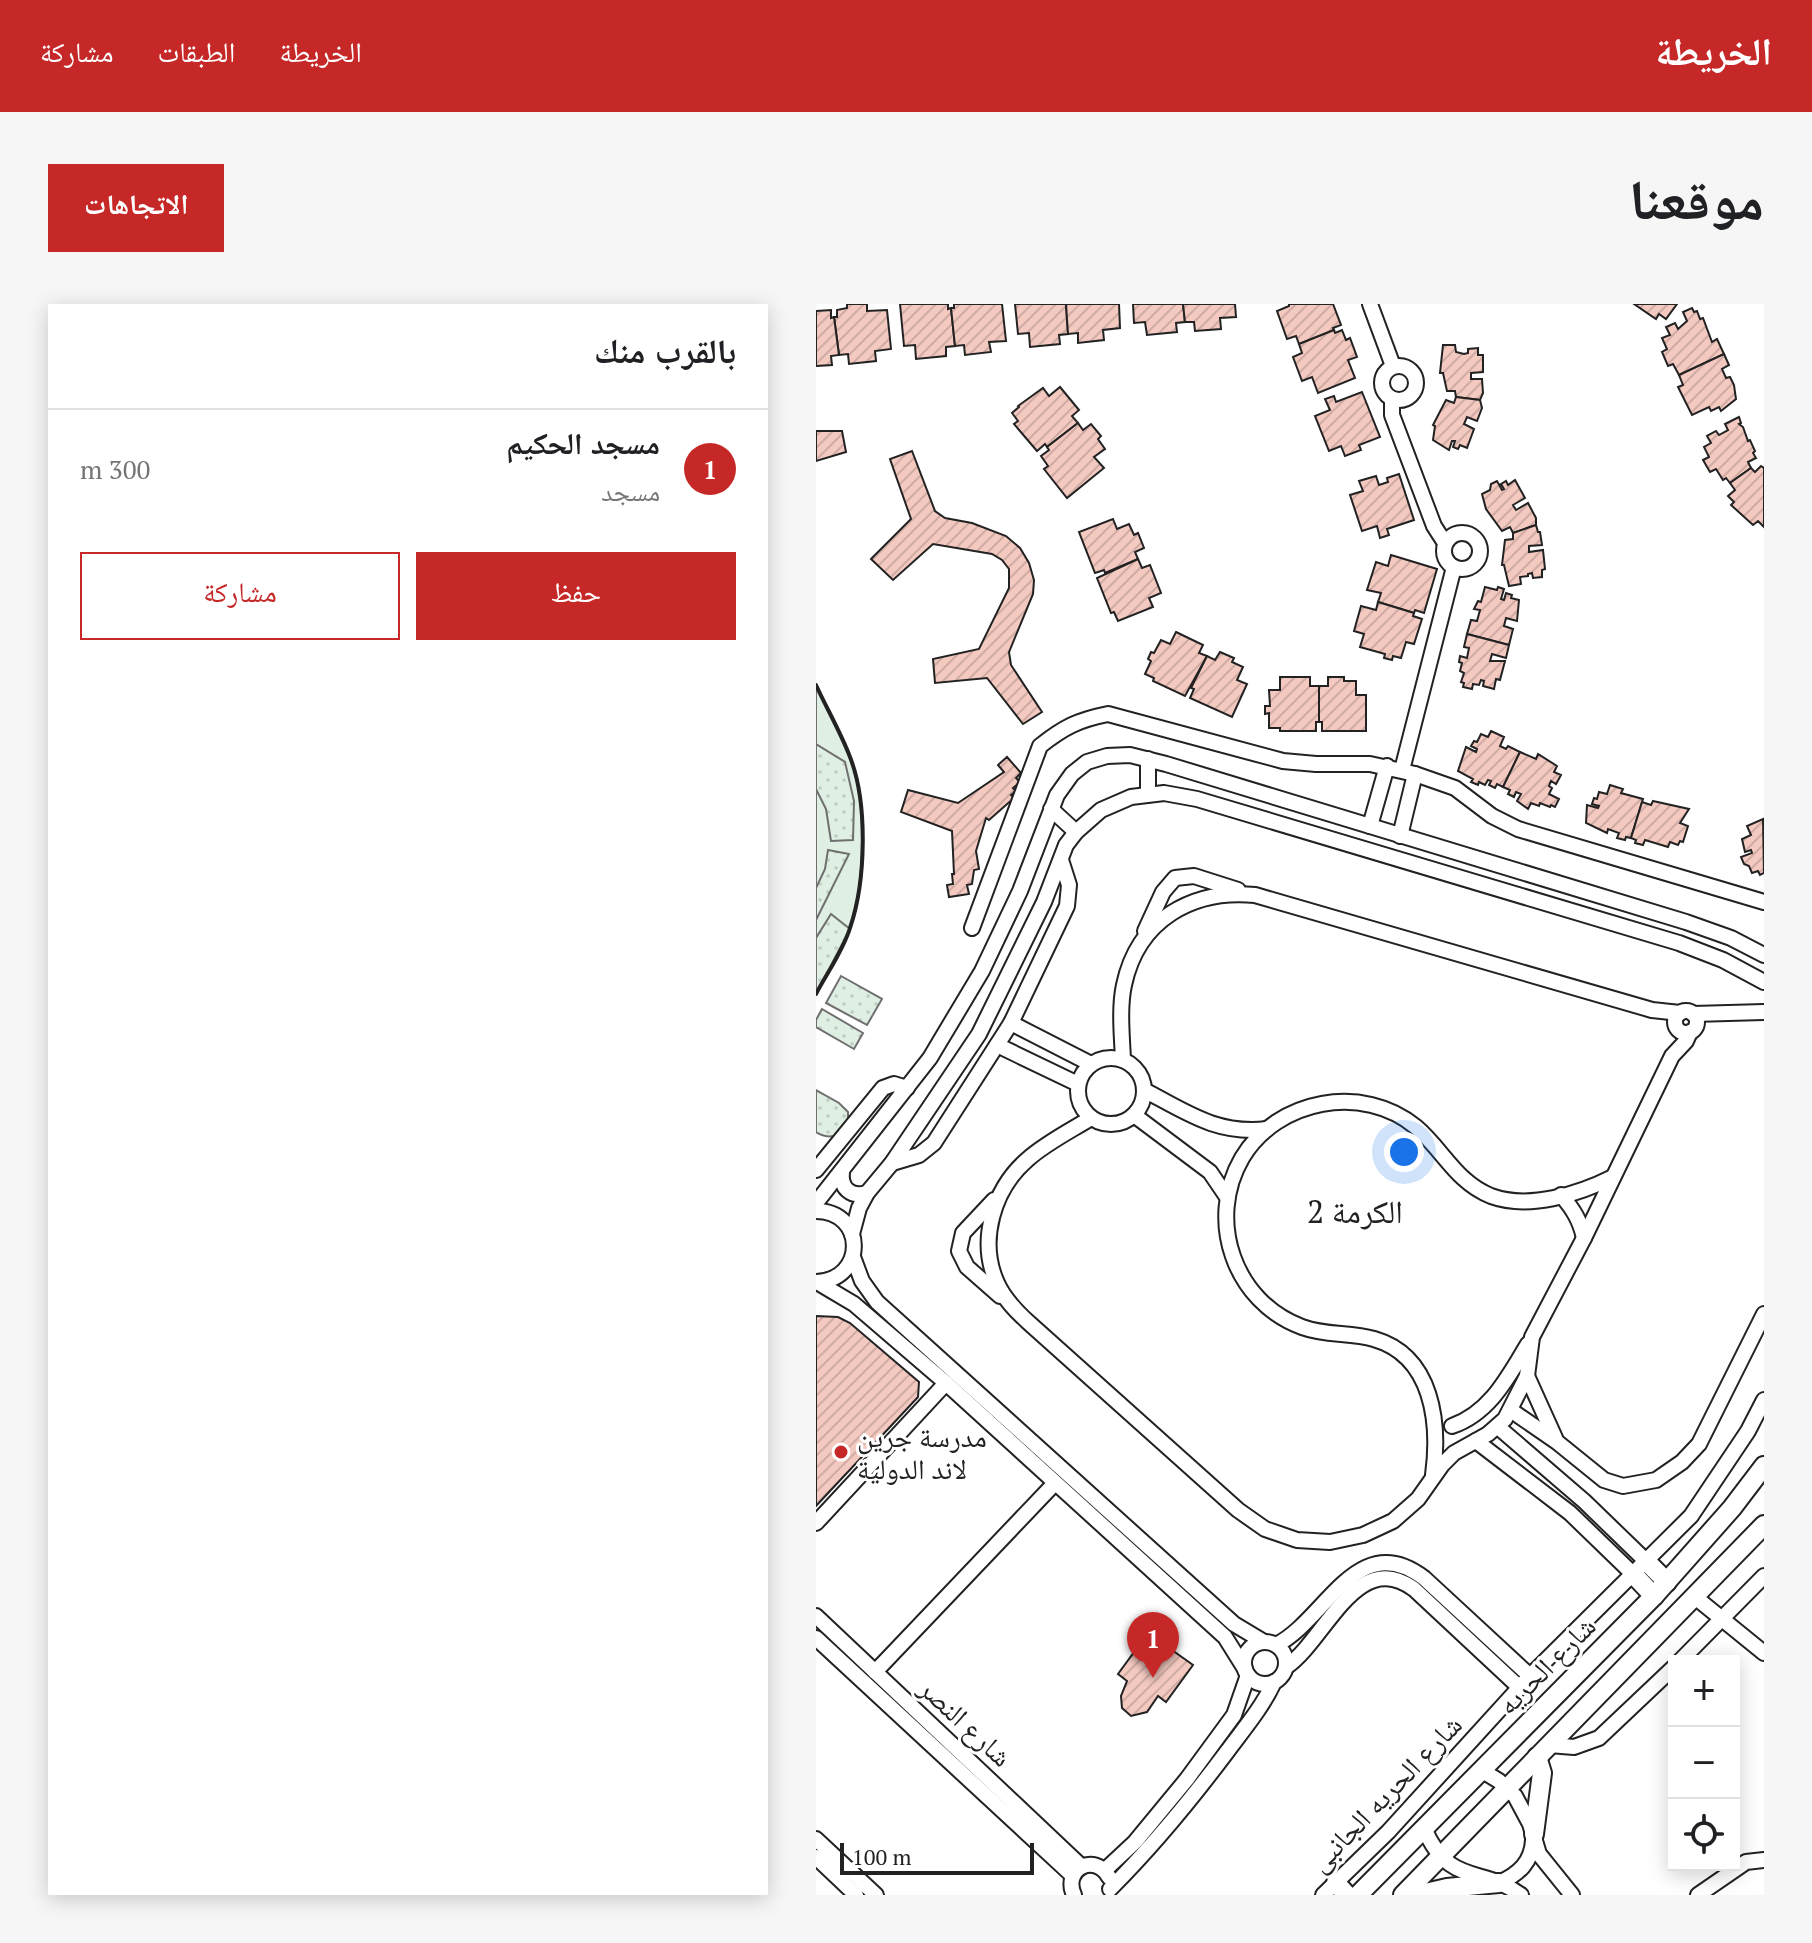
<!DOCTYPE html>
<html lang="ar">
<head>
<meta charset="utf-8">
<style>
	:root { --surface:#fff; --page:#f6f6f6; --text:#202124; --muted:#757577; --line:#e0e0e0; --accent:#c62828 }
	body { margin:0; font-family:"PT Serif","Noto Naskh Arabic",serif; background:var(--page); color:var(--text); direction:rtl }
	.controls { position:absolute; right:24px; bottom:24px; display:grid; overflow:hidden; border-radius:0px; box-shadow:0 4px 20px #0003 }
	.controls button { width:72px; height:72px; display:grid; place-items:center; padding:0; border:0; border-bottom:2px solid var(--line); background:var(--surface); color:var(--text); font:40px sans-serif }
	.scale { position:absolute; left:24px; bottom:20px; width:194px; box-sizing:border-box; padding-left:8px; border:4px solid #222; border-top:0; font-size:22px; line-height:28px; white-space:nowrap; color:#222; -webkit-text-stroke:6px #fff; paint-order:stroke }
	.you { position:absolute; left:588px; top:848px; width:28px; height:28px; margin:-20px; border:6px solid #fff; border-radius:50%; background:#1a73e8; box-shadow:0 0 0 12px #1a73e833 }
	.badge { display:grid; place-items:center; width:52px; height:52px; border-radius:50%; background:var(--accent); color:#fff; font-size:26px; font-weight:700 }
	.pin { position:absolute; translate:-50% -66px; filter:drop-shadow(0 2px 4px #0008) }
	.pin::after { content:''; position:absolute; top:42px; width:28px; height:24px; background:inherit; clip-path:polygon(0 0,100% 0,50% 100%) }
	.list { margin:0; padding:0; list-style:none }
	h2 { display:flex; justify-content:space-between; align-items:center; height:104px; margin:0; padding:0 32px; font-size:34px }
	h2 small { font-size:26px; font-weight:400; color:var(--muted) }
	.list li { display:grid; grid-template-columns:52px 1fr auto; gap:24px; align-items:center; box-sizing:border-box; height:120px; padding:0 32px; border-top:2px solid var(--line) }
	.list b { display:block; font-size:30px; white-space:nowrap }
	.list p { margin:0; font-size:26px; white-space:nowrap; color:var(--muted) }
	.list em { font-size:26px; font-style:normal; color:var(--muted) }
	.actions { display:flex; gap:16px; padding:24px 32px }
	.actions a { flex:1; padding:18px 0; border:2px solid var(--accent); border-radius:0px; text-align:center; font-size:28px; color:var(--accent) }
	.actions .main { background:var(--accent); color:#fff }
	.icon { flex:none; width:44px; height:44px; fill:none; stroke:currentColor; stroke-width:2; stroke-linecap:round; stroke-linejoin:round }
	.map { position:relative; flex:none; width:948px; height:1591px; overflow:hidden; direction:ltr; border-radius:0px }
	header { display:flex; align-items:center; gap:48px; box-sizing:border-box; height:112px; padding:0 40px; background:var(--accent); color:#fff }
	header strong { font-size:38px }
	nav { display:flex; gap:44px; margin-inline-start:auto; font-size:28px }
	.intro { display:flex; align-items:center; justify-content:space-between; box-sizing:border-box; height:192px; padding:0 48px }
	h1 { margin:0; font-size:56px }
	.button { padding:20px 36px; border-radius:0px; background:var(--accent); color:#fff; font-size:28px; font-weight:700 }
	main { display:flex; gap:48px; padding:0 48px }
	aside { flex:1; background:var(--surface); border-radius:0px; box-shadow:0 4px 20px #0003 }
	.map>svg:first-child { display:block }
	.park { fill:#e0efe3; stroke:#6f6f6f; stroke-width:2 }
	.garden { fill:url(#garden-dots); stroke:#6f6f6f; stroke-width:2 }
	.building { fill:url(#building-hatch); stroke:#222; stroke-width:2 }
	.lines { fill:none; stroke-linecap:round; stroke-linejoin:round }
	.minor-casing { stroke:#222; stroke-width:18 }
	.major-casing { stroke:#222; stroke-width:22 }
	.minor { stroke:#fff; stroke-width:14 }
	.major { stroke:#fff; stroke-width:18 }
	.wall { stroke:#222; stroke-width:4 }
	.poi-dot { fill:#c62828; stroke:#fff; stroke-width:3 }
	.labels { text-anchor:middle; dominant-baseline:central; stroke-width:6; stroke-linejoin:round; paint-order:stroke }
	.poi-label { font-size:28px; fill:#222; stroke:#fff; text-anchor:start }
	.street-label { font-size:28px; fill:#222; stroke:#fff }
	.quarter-label { font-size:32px; fill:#222; stroke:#fff }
</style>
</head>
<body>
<header>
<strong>الخريطة</strong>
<nav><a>الخريطة</a><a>الطبقات</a><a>مشاركة</a></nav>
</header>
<div class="intro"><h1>موقعنا</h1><a class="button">الاتجاهات</a></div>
<main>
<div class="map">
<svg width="948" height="1591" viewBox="0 0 948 1591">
	<defs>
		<pattern id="garden-dots" width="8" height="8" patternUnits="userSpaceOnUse" patternTransform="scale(2)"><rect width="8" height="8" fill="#e0efe3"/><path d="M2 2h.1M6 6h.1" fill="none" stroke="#c0cdc2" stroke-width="1.8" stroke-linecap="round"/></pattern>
		<pattern id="building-hatch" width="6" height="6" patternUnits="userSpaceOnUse" patternTransform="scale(2)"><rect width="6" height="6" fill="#f3c9c0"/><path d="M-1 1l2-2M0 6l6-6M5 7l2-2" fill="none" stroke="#d0aca5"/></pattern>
	</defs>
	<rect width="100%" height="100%" fill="#fff"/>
	<path class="park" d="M0 381C11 405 25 429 34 453 51 497 49 580 34 624 26 647 11 669 0 690Z"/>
	<g class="garden">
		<polygon points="0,440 29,458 38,497 37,536 15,537 10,505 0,485"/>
		<polygon points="12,546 33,550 0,616 0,584 9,565"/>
		<polygon points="15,610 34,625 0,690 0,634"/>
		<polygon points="25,672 66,695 51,721 10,699"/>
		<polygon points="6,705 47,729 38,745 0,723 0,716"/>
		<path d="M0 786 23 799 32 808V821C22 833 14 836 0 828Z"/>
	</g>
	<g class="building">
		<polygon points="31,0 51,0 51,7 71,6 75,45 59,47 60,57 33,60 32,50 23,51 18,13 21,13 21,6 31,4"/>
		<polygon points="84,0 132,0 132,5 135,4 139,42 130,43 130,52 100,55 99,41 88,42"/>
		<polygon points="138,0 186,0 190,37 173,38 175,48 149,51 148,41 139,42 135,4 138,4"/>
		<polygon points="199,0 250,0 252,30 243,31 244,40 214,43 213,29 202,30"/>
		<polygon points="250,0 303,0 304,24 287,26 288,36 262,39 262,29 252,30"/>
		<polygon points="317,0 367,0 369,18 360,19 361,28 331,31 329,18 318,19"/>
		<polygon points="367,0 419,0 420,13 404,14 405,25 379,27 378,18 369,18"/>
		<polygon points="473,0 517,0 525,21 517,24 518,26 483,40 480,32 471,35 461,7 473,2"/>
		<polygon points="818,0 861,0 850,15 843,10 840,15"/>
		<polygon points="876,4 878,8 881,7 884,15 887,14 896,38 901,35 908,50 863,71 857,60 852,62 846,48 851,45 846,34 854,31 850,23 859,19 862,25 871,17 867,8"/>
		<polygon points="15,6 15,14 18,13 23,51 15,52 16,61 0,62 0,7"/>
		<polygon points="518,26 519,29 526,26 530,36 534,34 541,53 532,56 539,74 502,89 496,73 486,77 477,53 486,49 483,40"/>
		<polygon points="627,41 639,41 640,48 648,50 652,49 652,45 662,44 662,51 667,51 667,68 655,69 655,75 666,75 667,89 664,96 640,93 639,87 631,87 627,69 624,69"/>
		<polygon points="908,50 913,61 906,65 910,74 914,73 918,81 920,95 905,107 903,103 895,107 893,103 876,111 862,83 867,81 863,71"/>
		<polygon points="244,83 263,106 256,112 262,119 231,143 229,140 221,147 198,120 202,117 196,109 203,103 202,102 227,84 233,92"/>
		<polygon points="546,88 564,133 543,141 545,146 529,152 525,142 513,147 499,112 514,106 509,95 518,92 520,98"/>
		<polygon points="640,93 664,96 666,104 661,117 651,113 648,120 658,125 651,144 644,141 642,145 637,143 639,137 636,137 633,146 617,136 619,122 617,121 630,96 638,99"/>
		<polygon points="923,113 925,119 923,120 927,123 932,137 934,136 939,147 937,149 940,154 932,158 935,164 914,179 910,174 907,176 900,165 894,168 887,156 893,153 888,143 895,139 891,132 900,127 903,131 912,126 909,120"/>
		<polygon points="262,119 267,126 275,120 285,132 282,135 289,145 278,153 288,164 251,194 228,165 232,162 225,152 233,146 231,143"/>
		<polygon points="0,127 26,127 30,148 0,157"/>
		<polygon points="96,147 119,207 129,214 156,219 190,232 204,244 213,259 218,276 217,290 193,348 195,361 226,408 207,420 171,374 119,379 117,355 163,345 193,284 193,265 186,256 176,250 117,240 77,276 55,255 95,215 74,155"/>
		<polygon points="945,162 948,164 948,223 942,217 937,221 915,201 918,198 912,192 919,186 914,179 935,164 939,168"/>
		<polygon points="583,170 598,216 571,225 573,231 564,234 561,222 546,227 534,191 547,187 543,177 560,172 563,181 572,178 571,174"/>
		<polygon points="699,176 709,194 697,201 700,206 712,199 720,214 720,221 697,229 694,223 686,227 670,205 666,190 674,186 675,180 681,177 686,186 688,185 685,180 690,177 692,181"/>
		<polygon points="297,215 301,225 313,220 318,231 322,229 328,244 319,248 322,255 289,269 288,266 279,269 263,228"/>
		<polygon points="720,221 722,228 724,228 726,241 713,242 713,248 727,246 729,265 726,266 726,273 717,274 716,269 712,270 712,272 704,273 705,280 693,282 688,261 686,261 689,236 697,235 697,229"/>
		<polygon points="575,251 621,265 608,309 599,306 598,309 562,298 565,289 551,286 560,258 572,262"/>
		<polygon points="322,255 326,264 334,261 345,289 333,294 337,303 302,317 298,308 295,309 281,274"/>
		<polygon points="669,283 681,286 682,283 688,285 685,295 688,296 690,289 696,291 695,294 703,296 701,317 690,314 688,322 697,325 693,341 651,330 655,316 661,317 664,306 658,305 662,297 665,298"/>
		<polygon points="562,298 598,309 597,312 606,315 598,340 590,338 585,354 577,352 576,356 568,354 569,350 544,343 548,330 538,327 545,302 560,306"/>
		<polygon points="360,328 387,341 383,349 391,352 369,392 337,377 338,374 329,370 335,357 332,355 335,348 338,349 345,336 354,340"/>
		<polygon points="651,330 693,341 690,354 676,350 674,357 689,357 684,376 680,375 678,385 667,382 668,377 665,376 663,381 657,380 656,385 647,383 648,379 645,378 648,369 644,367 646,359 643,358 644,352 651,354 653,344 648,343"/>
		<polygon points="404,348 418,354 416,358 427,363 421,376 431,380 416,413 374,394 378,385 375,384 391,352 399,356"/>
		<polygon points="464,373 494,373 494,382 503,382 503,418 500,418 500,427 464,427 464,424 453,424 453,409 449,410 449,402 454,402 453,386 464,386"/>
		<polygon points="512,373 528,373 528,377 540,377 540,391 550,391 550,427 506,427 506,418 503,418 503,382 512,382"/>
		<polygon points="675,427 688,433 684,442 690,445 692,442 704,448 687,483 681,480 679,484 673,481 675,477 672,476 669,481 663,478 662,481 655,478 657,475 642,467 650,443 660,448 661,445 655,442 658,437 661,438 665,430 672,433"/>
		<polygon points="704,448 720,455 722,450 741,462 738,468 745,471 740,480 735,477 733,482 736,484 733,490 743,495 739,503 735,501 734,503 724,499 723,502 715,499 712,505 701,497 705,490 700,488 698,493 692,490 694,486 687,483"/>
		<polygon points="191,453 205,469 200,474 204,478 197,484 200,487 195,491 198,494 173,516 170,514 160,547 163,565 158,566 156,580 151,581 153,590 133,593 131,581 137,580 136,570 138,570 136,527 85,508 92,486 142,499 188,468 182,461"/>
		<polygon points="794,481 807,485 805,489 827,495 815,534 810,533 809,536 801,534 803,529 792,525 791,529 770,519 771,501 782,504 783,502 776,500 778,494 781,495 783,488 791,490"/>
		<polygon points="837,497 873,505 864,519 872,522 867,538 864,537 862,541 854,538 852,543 829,536 827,541 819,539 820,536 815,534 826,498 835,501"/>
		<polygon points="947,515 948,569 944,571 942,567 936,569 933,562 928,560 925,553 936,549 935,546 929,548 926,535 935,531 931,522"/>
		<polygon points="0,1012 22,1013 34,1019 103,1078 102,1093 0,1202"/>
		<polygon points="332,1329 377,1361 350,1398 342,1392 331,1408 315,1412 306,1404 305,1392 311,1377 302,1370"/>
	</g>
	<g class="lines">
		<g class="minor-casing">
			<g id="minor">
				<polyline points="554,0 577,62"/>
				<circle cx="583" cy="79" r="17"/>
				<polyline points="576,95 576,111 618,222 629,239"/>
				<circle cx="646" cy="247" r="18"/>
				<polyline points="332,455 332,489"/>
				<polyline points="586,466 638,263"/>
				<polyline points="235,505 260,528"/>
				<polyline points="554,522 571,462"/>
				<polyline points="584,532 599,470"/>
				<path d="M156 624 224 442C248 423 262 416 292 410L467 457 500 460H554L599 470 639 484 676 512 702 525 948 598"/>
				<polyline points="329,627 347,588 359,574 378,572 422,586"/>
				<circle cx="870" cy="718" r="11"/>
				<polyline points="877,710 948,708"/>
				<polyline points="195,719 275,760"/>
				<polyline points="181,741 262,780"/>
				<circle cx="295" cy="787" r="33"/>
				<path d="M307 756C306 732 303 704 308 681 322 615 377 585 439 591L836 706 864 709"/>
				<path d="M328 786C370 808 401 831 451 825"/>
				<polyline points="318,811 394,868 411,893"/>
				<path d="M275 814C254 827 230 839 212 855 177 885 162 937 181 979 188 995 200 1007 212 1018L422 1206 449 1225 481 1236 514 1238 547 1231 577 1217 602 1195 626 1161 638 1149 672 1130 689 1115 711 1072 716 1033 768 934 856 752 870 737 874 728"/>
				<polyline points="76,859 103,851 118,839 195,719 251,602 253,581 245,556"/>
				<polyline points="0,866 67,784 78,780 91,784"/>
				<path d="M26 868C24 884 35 894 51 889"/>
				<path d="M745 891C757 905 764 916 768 934"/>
				<polyline points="178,896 147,929 143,947 151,963 184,992"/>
				<polyline points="0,899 114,754 166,667 204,587 241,491 256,470 271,458 291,452 314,451 350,460 870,618 915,634 948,651"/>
				<path d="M0 907C50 907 51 976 0 978"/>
				<polyline points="36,930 43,904 51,889 76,859 163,730 228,598 250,541 260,528 285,506 315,493 348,489 381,495 863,639 907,656 948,678"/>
				<polyline points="37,953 46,977 61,998 418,1320 448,1338"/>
				<polyline points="1,978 38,1000 130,1079 409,1333 429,1365"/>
				<polyline points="711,1072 739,1134"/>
				<polyline points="696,1107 741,1138 788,1176 807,1182 840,1176 866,1158 883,1140 948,1010"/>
				<path d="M636 1122C674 1109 692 1073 712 1040"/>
				<polyline points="682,1123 768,1197 831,1258"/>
				<polyline points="660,1137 754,1209 818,1271"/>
				<path d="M617 1171C624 1119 617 1052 558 1035 534 1028 510 1032 486 1023 418 998 390 916 426 854 461 795 547 779 600 823 627 846 640 878 675 892 713 906 763 890 797 873"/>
				<polyline points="0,1219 130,1079"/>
				<polyline points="879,1293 948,1349"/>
				<polyline points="0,1312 265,1562"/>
				<polyline points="0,1334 256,1571"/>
				<circle cx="449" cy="1359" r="21"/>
				<path d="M460 1341C510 1316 541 1223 608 1274L714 1372"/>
				<polyline points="864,1357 948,1272"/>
				<path d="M470 1363C510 1336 540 1243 598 1285L703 1383"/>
				<polyline points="59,1368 239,1179"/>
				<polyline points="733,1441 758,1443 783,1434 858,1363"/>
				<polyline points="665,1466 683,1477 699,1492 714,1520 723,1550 756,1591"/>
				<path d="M608 1524C633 1583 666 1562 705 1591"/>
				<polyline points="0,1535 60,1591"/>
				<polyline points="0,1553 40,1591"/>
				<polyline points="289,1566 319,1538 371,1475 418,1411 432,1371"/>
				<path d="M683 1579C703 1570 716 1558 717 1536"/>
				<path d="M294 1585C336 1543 374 1497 410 1449 427 1426 446 1404 458 1378"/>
				<path d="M258 1591C246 1565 279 1548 293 1573"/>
				<polyline points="507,1591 572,1528 714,1372 875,1212 932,1127 948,1096"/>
				<polyline points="882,1591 930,1558 948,1556"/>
			</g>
		</g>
		<g class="major-casing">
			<g id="major">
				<polyline points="831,1258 851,1278"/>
				<polyline points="818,1271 838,1292"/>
				<polyline points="718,1530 726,1469 721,1453"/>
				<polyline points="520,1579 531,1591"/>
				<polyline points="542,1591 838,1292 916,1204 948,1162"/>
				<polyline points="587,1591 948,1221"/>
				<polyline points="601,1591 631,1584 683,1579"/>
			</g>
		</g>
		<use href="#minor" class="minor"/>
		<use href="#major" class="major"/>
		<path class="wall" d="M0 381C11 405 25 429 34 453 52 499 50 577 34 624 27 647 11 669 0 690"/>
	</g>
	<circle class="poi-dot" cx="25" cy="1148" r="8"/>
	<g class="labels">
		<g class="poi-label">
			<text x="41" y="1132">مدرسة جرين<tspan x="41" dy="32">لاند الدولية</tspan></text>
		</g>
		<g class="street-label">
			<text transform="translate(730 1361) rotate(-45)">شارع الحريه</text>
			<text transform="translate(150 1418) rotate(43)">شارع النصر</text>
			<text transform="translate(569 1489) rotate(-46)">شارع الحريه الجانبى</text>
		</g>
		<g class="quarter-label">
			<text x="539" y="907">الكرمة 2</text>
		</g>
	</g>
</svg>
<div class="controls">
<button>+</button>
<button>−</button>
<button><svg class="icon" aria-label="locate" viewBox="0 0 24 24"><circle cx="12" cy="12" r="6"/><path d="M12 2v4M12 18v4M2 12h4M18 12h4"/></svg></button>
</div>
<div class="scale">100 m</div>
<div class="you"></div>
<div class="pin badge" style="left:337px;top:1374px">1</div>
</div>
<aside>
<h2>بالقرب منك<small></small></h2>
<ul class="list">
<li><span class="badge">1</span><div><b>مسجد الحكيم</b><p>مسجد</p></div><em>300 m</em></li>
</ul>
<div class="actions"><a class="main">حفظ</a><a>مشاركة</a></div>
</aside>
</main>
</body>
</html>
